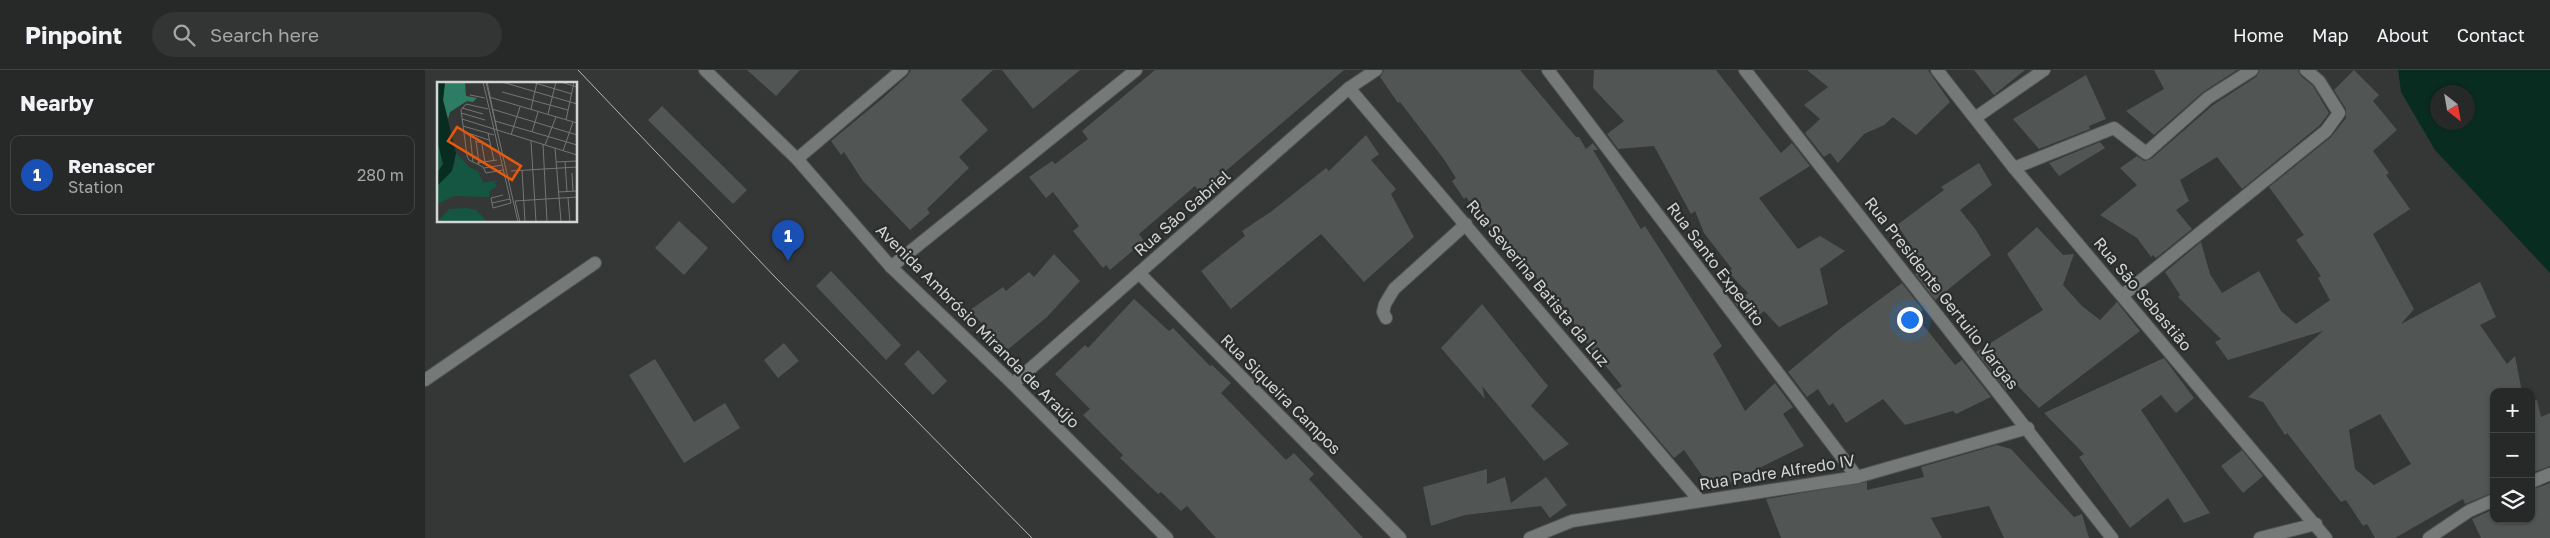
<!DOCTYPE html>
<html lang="en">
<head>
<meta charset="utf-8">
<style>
	:root { --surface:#272928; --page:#333534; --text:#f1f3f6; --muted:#a4a6a8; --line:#434545; --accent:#1a73e8 }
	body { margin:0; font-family:"Golos Text",sans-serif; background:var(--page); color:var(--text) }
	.controls { position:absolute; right:15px; bottom:15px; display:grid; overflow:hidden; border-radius:10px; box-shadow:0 1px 4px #0004 }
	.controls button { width:45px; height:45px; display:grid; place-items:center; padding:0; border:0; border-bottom:1px solid var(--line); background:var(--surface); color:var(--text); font:25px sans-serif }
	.compass { position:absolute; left:2005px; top:15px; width:45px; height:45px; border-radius:50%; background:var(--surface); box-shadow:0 1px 4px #0004; rotate:149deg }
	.you { position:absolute; left:1484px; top:249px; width:18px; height:18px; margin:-12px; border:4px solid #fff; border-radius:50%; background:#1a73e8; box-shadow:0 0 0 8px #1a73e833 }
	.badge { display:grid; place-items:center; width:32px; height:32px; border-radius:50%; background:var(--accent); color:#fff; font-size:16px; font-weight:700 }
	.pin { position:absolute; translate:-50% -41px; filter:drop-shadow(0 1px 2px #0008) }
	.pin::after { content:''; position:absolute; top:26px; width:18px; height:15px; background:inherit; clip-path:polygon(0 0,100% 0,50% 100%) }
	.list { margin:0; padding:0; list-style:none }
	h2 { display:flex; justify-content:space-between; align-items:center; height:65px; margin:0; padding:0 20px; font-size:21px }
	h2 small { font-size:16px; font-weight:400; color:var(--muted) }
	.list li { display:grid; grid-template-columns:32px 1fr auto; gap:15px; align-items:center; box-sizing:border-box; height:80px; margin:0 10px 10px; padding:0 10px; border:1px solid var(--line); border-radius:10px }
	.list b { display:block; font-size:19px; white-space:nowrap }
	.list p { margin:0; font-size:16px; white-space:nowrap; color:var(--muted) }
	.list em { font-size:16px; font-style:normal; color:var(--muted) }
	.icon { flex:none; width:28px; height:28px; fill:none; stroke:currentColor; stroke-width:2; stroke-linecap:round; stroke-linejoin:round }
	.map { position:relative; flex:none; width:2125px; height:468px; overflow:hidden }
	header { display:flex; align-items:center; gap:30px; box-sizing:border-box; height:70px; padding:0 25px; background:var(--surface); border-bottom:1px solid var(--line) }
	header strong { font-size:24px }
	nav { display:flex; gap:28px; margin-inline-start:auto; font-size:18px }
	.search { width:350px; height:45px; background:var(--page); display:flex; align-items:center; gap:12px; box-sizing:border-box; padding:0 18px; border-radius:28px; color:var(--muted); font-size:19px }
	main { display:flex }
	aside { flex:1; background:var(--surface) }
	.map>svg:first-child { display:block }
	.water { fill:#092c21; fill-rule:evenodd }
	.building { fill:#515553; fill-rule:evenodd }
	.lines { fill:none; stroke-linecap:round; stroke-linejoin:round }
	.service-casing { stroke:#525554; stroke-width:14 }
	.minor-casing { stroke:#525554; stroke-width:14 }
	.service { stroke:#757978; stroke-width:12 }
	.minor { stroke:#757978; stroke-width:12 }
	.tram { stroke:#b4b6b5; stroke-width:1 }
	.labels { text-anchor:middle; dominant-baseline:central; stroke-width:4.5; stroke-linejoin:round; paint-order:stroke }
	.street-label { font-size:16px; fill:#d3d5d4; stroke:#2a2d2b }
	.inset-road { fill:none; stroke:#747675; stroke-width:1 }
	.view { fill:#e8590c; fill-opacity:0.15; stroke:#e8590c; stroke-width:2.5 }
	.inset-edge { fill:none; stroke:#d3d5d4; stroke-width:2.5 }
</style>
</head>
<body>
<header>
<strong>Pinpoint</strong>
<div class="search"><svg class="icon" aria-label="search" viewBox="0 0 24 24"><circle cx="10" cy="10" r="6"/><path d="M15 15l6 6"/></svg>Search here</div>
<nav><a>Home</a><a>Map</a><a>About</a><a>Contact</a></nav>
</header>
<main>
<aside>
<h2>Nearby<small></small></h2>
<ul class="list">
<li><span class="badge" style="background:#1a4fb4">1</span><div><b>Renascer</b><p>Station</p></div><em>280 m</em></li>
</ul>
</aside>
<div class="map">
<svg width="2125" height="468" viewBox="0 0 2125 468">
	<rect width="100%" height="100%" fill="#343735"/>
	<path class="water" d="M1973 0H2125V203L2010 80 1976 22ZM2012 22H2042V52H2012Z"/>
	<g class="building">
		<polygon points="322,0 375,0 351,26"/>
		<polygon points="486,0 568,0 536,30 563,60 534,87 544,98 502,139 505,143 485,160 438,111 419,82 416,85 406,71 459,27 482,6"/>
		<polygon points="577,0 655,0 608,39"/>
		<polygon points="730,0 919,0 775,123 770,116 714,164 719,171 685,200 681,195 678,198 648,161 654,156 628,122 621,128 604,107 627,91 630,94 663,69 657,61"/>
		<polygon points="959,0 1095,0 1151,67 1154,67 1161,79 1168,73 1173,80 1168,80 1216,159 1220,156 1297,276 1288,284 1320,341 1350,313 1368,337 1358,344 1379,376 1288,421 1259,380 1249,388 1191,320 1197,316 1161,272 1128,221 1122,226 1106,198 1101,202 1066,156 1064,157 1041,127 1039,129 1027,111 1031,108 1018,88 975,32 973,33 955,7"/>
		<polygon points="1169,0 1291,0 1356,83 1367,73 1385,96 1334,128 1373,179 1395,166 1420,181 1395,199 1403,234 1354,257 1339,241 1325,253 1310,233 1323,223 1303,202 1307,199 1279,163 1270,141 1266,144 1229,76 1193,79 1182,64 1199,51 1168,18"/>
		<polygon points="1382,0 1503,0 1525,32 1491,65 1468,47 1459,55 1439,64 1413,93 1405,83 1399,87 1380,63 1395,49 1379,35 1403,17"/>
		<polygon points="1549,0 1600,0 1569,25"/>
		<polygon points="1729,0 1812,0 1778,22 1729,65 1701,41 1739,19"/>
		<polygon points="1835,0 1873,0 1876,6 1888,16 1904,43 1895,55 1817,119 1792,87 1755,110 1764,131 1751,140 1767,159 1731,188 1728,185 1726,187 1712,168 1675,145 1712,115 1695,98 1712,86 1719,91 1726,89 1788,35 1831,7"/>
		<path d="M1929 0 1954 25 1948 31 1972 60 1948 81 1964 103 1961 105 1985 139 1948 164 1989 239 1976 254 2055 212 2071 247 2055 255 2082 294 2090 286 2097 322H2069V422L2040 434 2038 429 1970 468H1950L1942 454 1938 456 1921 430 1916 432 1862 363 1860 365 1838 332 1823 327 1898 261 1803 290 1790 272 1796 269 1753 227 1755 225 1740 202 1776 172 1785 204 1797 223 1834 201 1856 241 1871 254 1905 230 1893 208 1896 206 1871 170 1879 165 1844 117 1906 67 1921 48V39L1909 20ZM1955 344 1986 394 1949 415 1930 399 1924 360Z"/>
		<polygon points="1661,5 1681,49 1664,56 1665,59 1614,79 1588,49"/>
		<polygon points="237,36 322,120 308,134 223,50"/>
		<polygon points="941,65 954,84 946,90 971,119 966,124 989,167 939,212 896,164 806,239 776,201 820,166 817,161 847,141 901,98 904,101"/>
		<polygon points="1675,72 1680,78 1634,106 1624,93"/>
		<polygon points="1554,93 1567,115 1535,140 1551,160 1566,185 1510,230 1490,204 1500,196 1472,155 1519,120 1516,117"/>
		<polygon points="254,151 283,178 259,205 230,178"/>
		<polygon points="1612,157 1638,185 1649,184 1638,215 1657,236 1675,250 1692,232 1715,261 1614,338 1592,315 1581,320 1551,282 1618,240 1582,184"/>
		<polygon points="629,184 655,211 622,247 581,281 545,240 578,217 581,221 604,202 609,207"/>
		<polygon points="406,201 476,275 461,290 391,216"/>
		<polygon points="1477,213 1498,240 1491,246 1530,295 1537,290 1566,327 1531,344 1528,341 1480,355 1458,329 1421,353 1408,333 1404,336 1393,319 1382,327 1363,302 1416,258"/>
		<polygon points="709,229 744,261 748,258 785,296 787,295 806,313 796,323 861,390 869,383 889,404 884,409 938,468 791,468 762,436 756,441 736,422 733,424 695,388 698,385 658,345 665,339 630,304 660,275 663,278"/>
		<polygon points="1057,234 1123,316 1106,336 1144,374 1119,391 1057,316 1060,329 1016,278"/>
		<polygon points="359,273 374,291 353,308 339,290"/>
		<polygon points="493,280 522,311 508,325 479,294"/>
		<polygon points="1739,288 1769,328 1751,343 1736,325 1716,340 1785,443 1759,453 1743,428 1705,458 1654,387 1659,384 1619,343"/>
		<polygon points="230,289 269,352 300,333 315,358 259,393 204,305"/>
		<polygon points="2112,330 2116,347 2125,343 2125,396 2106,403 2106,331"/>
		<polygon points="1572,375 1586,379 1649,447 1657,444 1664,468 1579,468 1564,436 1506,448 1517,468 1356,468 1341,429 1442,412 1442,420 1499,407 1496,397"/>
		<polygon points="1817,380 1838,406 1818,423 1796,396"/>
		<polygon points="1062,399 1062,414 1080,407 1086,433 1121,407 1142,435 1125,448 1116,436 1040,445 1006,456 998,417"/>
		<polygon points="2125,413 2125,468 2056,468 2047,449 2069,439 2069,449 2106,449 2106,420"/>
	</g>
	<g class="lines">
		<g class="service-casing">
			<g id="service">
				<polyline points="1550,48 1619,0"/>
				<polyline points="1589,98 1689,58 1721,83 1783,28 1827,0"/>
				<polyline points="1698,225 1901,61 1914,43 1894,11 1881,0"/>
				<polyline points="961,248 958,242 960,234 969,219 1041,154"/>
				<polyline points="2106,412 2125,404"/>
				<polyline points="2004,468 2044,441 2069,430"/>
			</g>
		</g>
		<g class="minor-casing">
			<g id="minor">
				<polyline points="280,0 372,89 466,197 588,314 742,468"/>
				<polyline points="1123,0 1432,407"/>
				<polyline points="1320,0 1687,468"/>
				<polyline points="1512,0 1589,98 1901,468"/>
				<polyline points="924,18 1275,431"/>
				<polyline points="372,89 477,0"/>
				<polyline points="466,197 711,0"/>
				<polyline points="714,203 975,468"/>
				<polyline points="0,310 170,193"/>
				<polyline points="588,314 924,18 951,0"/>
				<polyline points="1105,468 1147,451 1432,407 1603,358"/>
				<polyline points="1835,468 1891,454"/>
			</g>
		</g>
		<use href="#service" class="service"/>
		<use href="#minor" class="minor"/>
		<polyline class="tram" points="153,0 350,207 607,468"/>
	</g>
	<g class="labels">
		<g class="street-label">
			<text transform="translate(757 143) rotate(-41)">Rua São Gabriel</text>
			<text transform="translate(1291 194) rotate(53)">Rua Santo Expedito</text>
			<text transform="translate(1113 213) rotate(50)">Rua Severina Batista da Luz</text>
			<text transform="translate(1517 223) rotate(52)">Rua Presidente Gertuilo Vargas</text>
			<text transform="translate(1718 224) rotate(50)">Rua São Sebastião</text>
			<text transform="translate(553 256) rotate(45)">Avenida Ambrósio Miranda de Araújo</text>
			<text transform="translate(856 324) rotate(45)">Rua Siqueira Campos</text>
			<text transform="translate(1352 402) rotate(-9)">Rua Padre Alfredo IV</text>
		</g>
	</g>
	<g transform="translate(12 12)">
		<rect width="140" height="140" fill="#343735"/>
		<path d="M0 57 6 82 0 91ZM19 71 32 85 41 89 46 101 62 98 57 101 60 104 52 109V115L17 114 0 122V104L17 83ZM30 126 39 128 51 140H0L12 127Z" fill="#145642"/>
		<path d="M8 0H28L29 14 40 16 36 20 30 19 13 30 11 37 6 18Z" fill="#2c7d64"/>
		<path d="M0 0H8L6 18 19 71 15 89 0 104V91L6 82 0 57Z" fill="#092c21"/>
		<path class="inset-road" d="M46 0 74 121 56 126 54 116 66 113M49 0 81 140M50 0 60 48M65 0 140 22M95 0 135 12M124 0 140 5M65 10 131 28M33 13 48 16M52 15 140 41M25 26 46 32M51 27 29 22 24 28 30 74 32 78 46 85 49 91 66 88M55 27 140 53M94 27 100 0M24 31 48 38M111 32 119 0M25 37 140 73M129 38 137 0M58 39 140 63M26 44 57 53M95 50 101 30M31 51 52 58M51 51 57 79M33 52 36 80M74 53 83 25M38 59 54 64M39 59 42 82M94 59 99 140M45 62 48 81M106 62 110 140M108 63 119 35M118 66 124 140M126 69 136 40M128 79 130 110M119 80 140 79M40 81 60 78M47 86 65 83M85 88 88 140M74 89 140 85M135 91 136 109M121 110 140 109M131 116 133 140M55 121 73 117M83 140 78 119 140 115"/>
		<path class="view" d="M20 45 84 84 75 98 11 59Z"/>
		<rect width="140" height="140" class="inset-edge"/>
	</g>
</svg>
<div class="controls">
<button>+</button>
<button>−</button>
<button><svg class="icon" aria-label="layers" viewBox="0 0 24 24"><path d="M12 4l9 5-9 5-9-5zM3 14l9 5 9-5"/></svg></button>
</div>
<svg class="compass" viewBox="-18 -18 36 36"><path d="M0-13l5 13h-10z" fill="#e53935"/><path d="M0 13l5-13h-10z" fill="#a4a6a8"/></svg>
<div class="you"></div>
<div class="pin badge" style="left:363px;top:191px;background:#1a4fb4">1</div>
</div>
</main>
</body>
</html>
